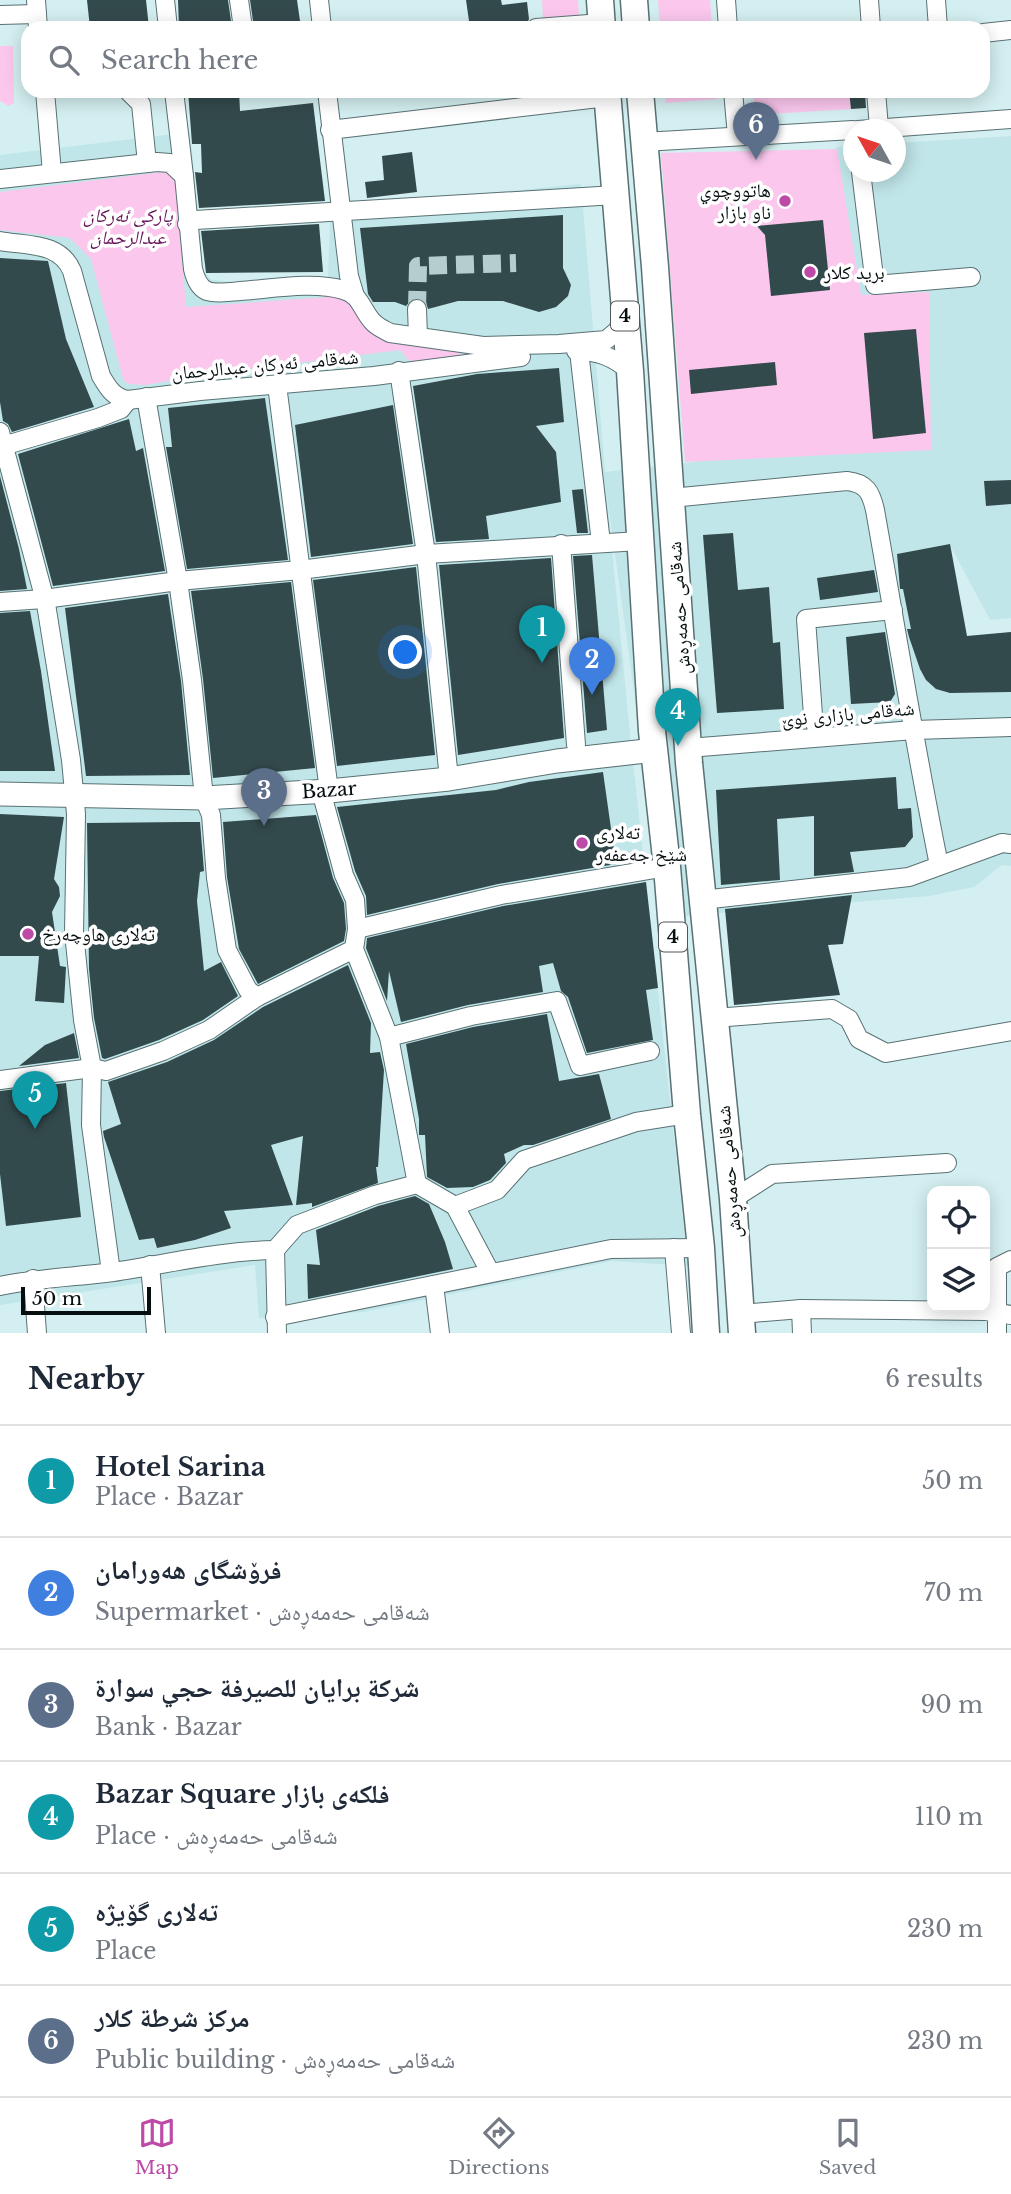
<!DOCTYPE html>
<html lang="en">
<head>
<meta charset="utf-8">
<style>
	:root { --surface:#fff; --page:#f6f6f7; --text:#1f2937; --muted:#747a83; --line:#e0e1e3; --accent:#bc4aa6 }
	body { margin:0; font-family:"Libre Baskerville","Noto Naskh Arabic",serif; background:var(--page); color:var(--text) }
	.controls { position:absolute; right:21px; bottom:21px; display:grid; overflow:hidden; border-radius:14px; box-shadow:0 4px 18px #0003 }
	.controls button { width:63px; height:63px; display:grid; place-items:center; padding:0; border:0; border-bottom:2px solid var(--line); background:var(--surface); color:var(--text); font:35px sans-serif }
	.compass { position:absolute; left:843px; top:119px; width:63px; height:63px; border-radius:50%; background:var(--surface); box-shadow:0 4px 18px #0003; rotate:310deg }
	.scale { position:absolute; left:21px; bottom:18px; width:130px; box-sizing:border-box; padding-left:7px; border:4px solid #060f10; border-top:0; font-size:19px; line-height:24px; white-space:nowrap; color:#060f10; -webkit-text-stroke:5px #fff; paint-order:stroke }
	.you { position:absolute; left:406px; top:653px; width:24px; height:24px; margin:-18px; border:5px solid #fff; border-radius:50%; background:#1a73e8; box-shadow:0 0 0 10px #1a73e833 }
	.badge { display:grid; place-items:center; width:46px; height:46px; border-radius:50%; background:var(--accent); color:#fff; font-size:23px; font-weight:700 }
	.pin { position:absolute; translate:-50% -58px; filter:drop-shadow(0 2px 4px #0008) }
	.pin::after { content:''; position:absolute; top:37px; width:24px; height:21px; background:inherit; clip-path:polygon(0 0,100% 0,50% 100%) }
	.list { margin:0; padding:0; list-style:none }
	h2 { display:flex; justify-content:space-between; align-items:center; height:91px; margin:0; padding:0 28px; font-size:30px }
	h2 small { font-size:23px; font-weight:400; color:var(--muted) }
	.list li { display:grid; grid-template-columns:46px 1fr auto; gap:21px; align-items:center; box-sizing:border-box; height:112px; padding:0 28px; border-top:2px solid var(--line) }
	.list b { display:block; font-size:26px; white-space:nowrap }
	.list p { margin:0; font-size:23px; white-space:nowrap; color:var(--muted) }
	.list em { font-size:23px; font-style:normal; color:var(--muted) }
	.icon { flex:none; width:38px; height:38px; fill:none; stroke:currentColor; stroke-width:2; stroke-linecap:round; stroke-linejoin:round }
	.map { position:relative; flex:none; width:1011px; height:1333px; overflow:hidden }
	.search { position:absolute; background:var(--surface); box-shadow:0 4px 18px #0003; left:21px; right:21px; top:21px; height:77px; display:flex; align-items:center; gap:18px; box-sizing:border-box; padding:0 24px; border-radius:21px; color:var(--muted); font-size:26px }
	.sheet { height:763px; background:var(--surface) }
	nav { display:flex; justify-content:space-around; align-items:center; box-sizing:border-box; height:98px; border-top:2px solid var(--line); background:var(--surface); font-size:19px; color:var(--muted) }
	nav a { display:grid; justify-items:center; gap:4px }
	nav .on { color:var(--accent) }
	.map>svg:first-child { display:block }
	.built { fill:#c1e6e9 }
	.green { fill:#fbc7ed }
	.building { fill:#334a4c }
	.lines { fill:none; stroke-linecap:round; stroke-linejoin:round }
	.minor-tunnel { stroke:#b5cdcf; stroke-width:18; stroke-dasharray:18 9; stroke-linecap:butt }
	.minor-casing { stroke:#597173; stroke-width:20 }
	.major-casing { stroke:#597173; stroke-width:25 }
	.highway-casing { stroke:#597173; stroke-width:29 }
	.minor { stroke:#fff; stroke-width:18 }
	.major { stroke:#fff; stroke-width:23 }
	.highway { stroke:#fff; stroke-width:26 }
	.poi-dot { fill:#bc4aa6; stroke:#fff; stroke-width:2.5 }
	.labels { text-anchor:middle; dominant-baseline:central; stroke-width:7; stroke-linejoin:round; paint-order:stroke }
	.shield { fill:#fff; stroke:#515758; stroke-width:2 }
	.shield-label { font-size:18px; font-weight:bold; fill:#060f10 }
	.poi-label { font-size:19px; fill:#060f10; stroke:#fff; text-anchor:start }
	.park-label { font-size:19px; font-style:italic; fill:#67155a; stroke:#fff }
	.street-label { font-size:19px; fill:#060f10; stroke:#fff }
</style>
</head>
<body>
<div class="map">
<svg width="1011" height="1333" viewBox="0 0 1011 1333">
	<rect width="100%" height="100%" fill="#d4eff1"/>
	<polygon class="built" points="190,132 204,272 212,280 236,282 328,278 331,196 376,204 581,184 605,472 694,462 929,292 861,295 836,147 853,146 853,172 895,172 896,143 1011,136 1011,618 990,620 951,547 967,636 1011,632 1011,866 1002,865 974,887 929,896 661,918 649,799 607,497 630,734 688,1266 612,1261 364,1312 259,1318 255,1265 0,1305 0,155"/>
	<g class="green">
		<polygon points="542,0 578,0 579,17 543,19"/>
		<polygon points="658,0 710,0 712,28 660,28"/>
		<polygon points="0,46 13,46 14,103 9,106 0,101"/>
		<polygon points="665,91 717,91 718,99 666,103"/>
		<polygon points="753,91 849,91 851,109 755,115"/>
		<polygon points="837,149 861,295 929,292 931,450 685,462 661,153"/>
		<polygon points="170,171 175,178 186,307 344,296 405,343 424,347 459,350 461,356 453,359 411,363 400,350 211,374 145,385 128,384 123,379 91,259 70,238 0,230 0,192"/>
	</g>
	<g class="building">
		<polygon points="87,0 146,0 149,28 90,28"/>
		<polygon points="178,0 228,0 232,28 179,28"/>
		<polygon points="250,0 297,0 301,28 254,28"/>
		<polygon points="466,0 501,0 502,5 527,2 529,19 525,28 470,28"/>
		<polygon points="188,91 239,91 240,111 313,103 325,201 199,208 195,172 202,173 201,144 192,144"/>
		<polygon points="849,91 865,91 866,108 851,109"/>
		<polygon points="412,152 417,192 367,198 365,182 384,180 382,156"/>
		<polygon points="563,215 563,268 571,285 568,296 556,307 539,312 503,301 458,301 428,309 426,302 422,299 412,299 406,306 395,302 373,302 368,294 360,228"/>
		<polygon points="823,220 830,290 771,296 765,235 757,226"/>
		<polygon points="319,224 323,272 206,273 201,231"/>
		<polygon points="0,258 48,261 66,339 94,407 12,432 8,424 3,421 0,402"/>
		<polygon points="916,329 926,433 873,439 864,333"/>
		<polygon points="775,362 777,385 691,394 689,370"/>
		<polygon points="559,368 564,422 536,426 556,452 561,502 486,516 489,539 436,542 413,386 477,374"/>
		<polygon points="265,398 288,560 187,569 166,447 172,447 168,408"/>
		<polygon points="393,405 413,544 311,557 295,425"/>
		<polygon points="129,419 136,451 143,448 165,571 53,586 18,454"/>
		<polygon points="0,476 19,549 27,589 0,591"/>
		<polygon points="1011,480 1011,504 986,506 984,481"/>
		<polygon points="583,489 588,533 577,533 572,490"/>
		<polygon points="733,533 738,590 769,587 773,643 780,642 784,709 717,713 703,535"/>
		<polygon points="950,544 967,636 1011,632 1011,692 950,693 936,689 926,680 920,669 909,637 907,629 911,629 903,589 900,589 897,554"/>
		<polygon points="592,555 607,730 587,733 573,556"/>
		<polygon points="551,558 564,738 458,755 439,565"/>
		<polygon points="416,567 435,755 337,766 313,580"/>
		<polygon points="874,570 878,592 820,600 817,578"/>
		<polygon points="291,582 315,768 213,778 203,679 191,591"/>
		<polygon points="168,594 181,681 190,775 86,776 65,608"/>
		<polygon points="30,611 41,671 55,771 0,771 0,613"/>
		<polygon points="885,632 895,694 890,702 851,704 846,637"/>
		<polygon points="603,772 616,864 498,884 367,915 366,896 355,871 337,807 496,790 529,782"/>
		<polygon points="896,777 898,809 911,808 913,837 905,847 850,852 854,872 814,876 814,816 777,819 780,880 721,885 716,790"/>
		<polygon points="0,814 64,817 54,879 59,887 60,896 52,912 60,966 66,967 64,1003 35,1001 39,956 0,956"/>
		<polygon points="316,815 333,878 344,903 346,929 344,941 258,984 239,949 227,877 223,822"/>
		<polygon points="183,822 200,822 204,871 200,872 197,901 204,971 221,962 238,996 203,1020 159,1040 105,1059 102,1058 94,1018 89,969 87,823"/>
		<polygon points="646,882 658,988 646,990 653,1040 587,1053 568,997 561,991 553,963 539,966 543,992 468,1005 401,1022 389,971 387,1001 366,948 367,938 503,906"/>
		<polygon points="852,895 843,944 828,945 840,995 734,1005 725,909"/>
		<polygon points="348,965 371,1023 370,1053 380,1052 384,1070 378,1167 376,1167 378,1183 312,1207 312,1203 296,1205 303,1136 271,1145 293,1205 224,1211 231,1228 195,1240 157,1248 154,1238 139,1240 104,1137 103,1131 121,1124 108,1082 167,1062 214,1040 263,1007"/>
		<polygon points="547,1014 559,1081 599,1074 611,1119 533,1145 524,1145 504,1154 506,1163 490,1180 473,1187 447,1188 427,1177 425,1135 419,1135 419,1119 406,1044 473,1027"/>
		<polygon points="74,1033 79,1058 19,1066 45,1045"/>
		<polygon points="66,1083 81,1217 6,1226 0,1174 0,1091"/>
		<polygon points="415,1196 429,1204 445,1242 453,1269 308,1299 307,1264 320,1265 316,1230 378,1206"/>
	</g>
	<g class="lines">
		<polyline class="minor-tunnel" points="417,309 418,266 516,263"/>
		<g class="minor-casing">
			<g id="minor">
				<polyline points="36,0 38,28"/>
				<polyline points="165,0 168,28"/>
				<polyline points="239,0 243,28"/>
				<polyline points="319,0 322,28"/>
				<polyline points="726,0 728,28"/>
				<polyline points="869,0 871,28"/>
				<polyline points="936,0 938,28"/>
				<polyline points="0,15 37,14"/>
				<polyline points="536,28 602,23"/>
				<polyline points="983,33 1011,30"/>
				<polyline points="45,91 52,173"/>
				<polyline points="128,91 141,104 147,163"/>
				<polyline points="174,91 184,176"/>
				<polyline points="327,91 349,276 355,296"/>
				<polyline points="733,91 737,136"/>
				<polyline points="876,91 879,128"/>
				<polyline points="330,130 607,97"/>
				<polyline points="858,130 1011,119"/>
				<polyline points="643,142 853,130"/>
				<polyline points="861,172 875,285 971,277"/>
				<path d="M0 179 157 162 170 163 184 176 193 269C195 277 198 287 207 291 216 294 230 292 240 291 270 289 314 281 343 290 360 294 362 310 372 321 377 327 383 329 390 333L483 346 559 344 606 340 617 331 625 316"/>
				<polyline points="187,224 195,220 616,195"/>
				<path d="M0 241C28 246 60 242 72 271L101 376C108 388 114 398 128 400L200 391 374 376 521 357"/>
				<polyline points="417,309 418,336"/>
				<path d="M576 351C599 351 613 357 630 371"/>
				<polyline points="579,351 601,543"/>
				<polyline points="399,371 426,554 449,779"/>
				<polyline points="277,385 329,791"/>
				<polyline points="0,432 46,604 71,760 76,814 74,933 83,1020 92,1068 91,1125 111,1272"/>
				<polyline points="3,446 98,418 121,409 128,400"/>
				<path d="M671 498 847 481C866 483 871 492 875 510 896 628 915 747 939 865"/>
				<polyline points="561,544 576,745"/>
				<polyline points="0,602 44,599 178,581 300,570 426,554 640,541"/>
				<polyline points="819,737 813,715 806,619 893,610"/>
				<polyline points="688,748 914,730 1011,727"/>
				<polyline points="321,791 344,875 355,900 357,929 354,949 389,1037 417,1184"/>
				<polyline points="702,900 909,877 1002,843 1011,844"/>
				<polyline points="357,929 501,895 667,867"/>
				<polyline points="257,997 354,949"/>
				<polyline points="714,1018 832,1009 849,1019 859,1039 886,1053 1011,1031"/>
				<polyline points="389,1037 471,1016 557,1001 580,1066 650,1051"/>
				<polyline points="0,1080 92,1068 106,1071 163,1051 209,1030 257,997 248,990 227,950 216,878 211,815 204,798 192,680 178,581 146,397"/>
				<polyline points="733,1199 772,1174 947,1163"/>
				<polyline points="455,1206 490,1272"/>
				<polyline points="674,1248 681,1333"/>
				<polyline points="150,1265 156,1333"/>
				<polyline points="33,1279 37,1333"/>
				<polyline points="434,1285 440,1333"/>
				<path d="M0 1286C38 1278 75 1277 113 1272 167 1264 220 1251 275 1250"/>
				<polyline points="801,1309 802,1333"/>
				<polyline points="741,1314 801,1309 986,1311 1011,1315"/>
				<polyline points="275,1317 611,1249 701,1248"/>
				<polyline points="277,1333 275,1250 297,1225 375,1195 417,1184 455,1206 497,1190 524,1160 636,1122 687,1114"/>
				<polyline points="997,1333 997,1267 1011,1260"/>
			</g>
		</g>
		<g class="major-casing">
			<polyline id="major" points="0,794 204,798 329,791 449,779 557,761 655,750"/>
		</g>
		<g class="highway-casing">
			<g id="highway">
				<polyline points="600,0 602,28"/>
				<polyline points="634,0 636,28"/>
				<polyline points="607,91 630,371 652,731 667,867 687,1114 701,1248 706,1333"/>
				<polyline points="640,91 655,267 689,763 733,1199 742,1333"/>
			</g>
		</g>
		<use href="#minor" class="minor"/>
		<use href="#major" class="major"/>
		<use href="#highway" class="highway"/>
	</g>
	<g class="poi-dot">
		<circle cx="785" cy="201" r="7"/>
		<circle cx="810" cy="272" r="7"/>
		<circle cx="582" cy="843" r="7"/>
		<circle cx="28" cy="934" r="7"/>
	</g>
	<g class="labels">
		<g class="shield">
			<rect x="611" y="301.5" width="28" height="29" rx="5"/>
			<rect x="659" y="922.5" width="28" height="29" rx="5"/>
		</g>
		<g class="shield-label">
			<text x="625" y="316">4</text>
			<text x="673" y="937">4</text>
		</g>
		<g class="poi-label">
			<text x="771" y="190" text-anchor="end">هاتووچوي<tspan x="771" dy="22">ناو بازار</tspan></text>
			<text x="824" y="272">بريد كلار</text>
			<text x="596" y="832">تەلاری<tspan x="596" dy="22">شێخ جەعفەر</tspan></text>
			<text x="42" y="934">تەلاری هاوچەرخ</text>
		</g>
		<g class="park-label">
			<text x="128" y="215">پارکی ئەرکان<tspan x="128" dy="22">عبدالرحمان</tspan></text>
		</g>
		<g class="street-label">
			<text transform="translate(265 365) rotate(-5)">شەقامی ئەرکان عبدالرحمان</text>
			<text transform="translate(679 608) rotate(-94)">شەقامی حەمەڕەش</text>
			<text transform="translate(848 714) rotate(-5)">شەقامی بازاری نوێ</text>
			<text transform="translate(329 790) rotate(-4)">Bazar</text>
			<text transform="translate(729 1172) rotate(-95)">شەقامی حەمەڕەش</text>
		</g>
	</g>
</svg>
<div class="controls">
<button><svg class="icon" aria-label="locate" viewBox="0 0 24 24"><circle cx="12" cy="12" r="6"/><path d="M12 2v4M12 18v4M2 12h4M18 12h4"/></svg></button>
<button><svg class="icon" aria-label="layers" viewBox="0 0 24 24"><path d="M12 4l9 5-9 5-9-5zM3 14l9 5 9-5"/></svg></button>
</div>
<svg class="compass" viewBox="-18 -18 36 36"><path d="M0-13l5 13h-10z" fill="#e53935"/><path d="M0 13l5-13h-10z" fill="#747a83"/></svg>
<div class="scale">50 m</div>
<div class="you"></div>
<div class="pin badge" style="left:542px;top:663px;background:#0f9aa8">1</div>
<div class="pin badge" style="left:592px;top:695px;background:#3f7fe0">2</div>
<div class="pin badge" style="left:264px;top:826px;background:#5c6f8a">3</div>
<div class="pin badge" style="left:678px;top:746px;background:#0f9aa8">4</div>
<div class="pin badge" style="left:35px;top:1129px;background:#0f9aa8">5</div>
<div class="pin badge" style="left:756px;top:160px;background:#5c6f8a">6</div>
<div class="search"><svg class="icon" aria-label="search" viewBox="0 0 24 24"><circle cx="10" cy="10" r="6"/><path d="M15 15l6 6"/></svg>Search here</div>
</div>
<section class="sheet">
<h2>Nearby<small>6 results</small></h2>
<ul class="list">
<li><span class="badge" style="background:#0f9aa8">1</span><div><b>Hotel Sarina</b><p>Place · Bazar</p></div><em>50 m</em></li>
<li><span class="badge" style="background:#3f7fe0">2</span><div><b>فرۆشگای هەورامان</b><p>Supermarket · شەقامی حەمەڕەش</p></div><em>70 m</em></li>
<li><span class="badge" style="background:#5c6f8a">3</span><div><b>شركة برايان للصيرفة حجي سوارة</b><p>Bank · Bazar</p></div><em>90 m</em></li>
<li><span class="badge" style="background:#0f9aa8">4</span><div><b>Bazar Square فلکەی بازار</b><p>Place · شەقامی حەمەڕەش</p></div><em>110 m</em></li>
<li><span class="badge" style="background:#0f9aa8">5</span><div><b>تەلاری گۆیژە</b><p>Place</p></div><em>230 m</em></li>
<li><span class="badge" style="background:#5c6f8a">6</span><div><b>مركز شرطة كلار</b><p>Public building · شەقامی حەمەڕەش</p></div><em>230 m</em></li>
</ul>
</section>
<nav>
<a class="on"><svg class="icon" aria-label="map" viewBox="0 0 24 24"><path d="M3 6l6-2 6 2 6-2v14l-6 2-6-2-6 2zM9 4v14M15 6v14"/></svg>Map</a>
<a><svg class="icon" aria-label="directions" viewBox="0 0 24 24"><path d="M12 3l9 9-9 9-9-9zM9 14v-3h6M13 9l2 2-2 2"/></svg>Directions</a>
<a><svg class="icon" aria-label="saved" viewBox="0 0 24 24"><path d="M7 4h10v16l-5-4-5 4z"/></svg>Saved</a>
</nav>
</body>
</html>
